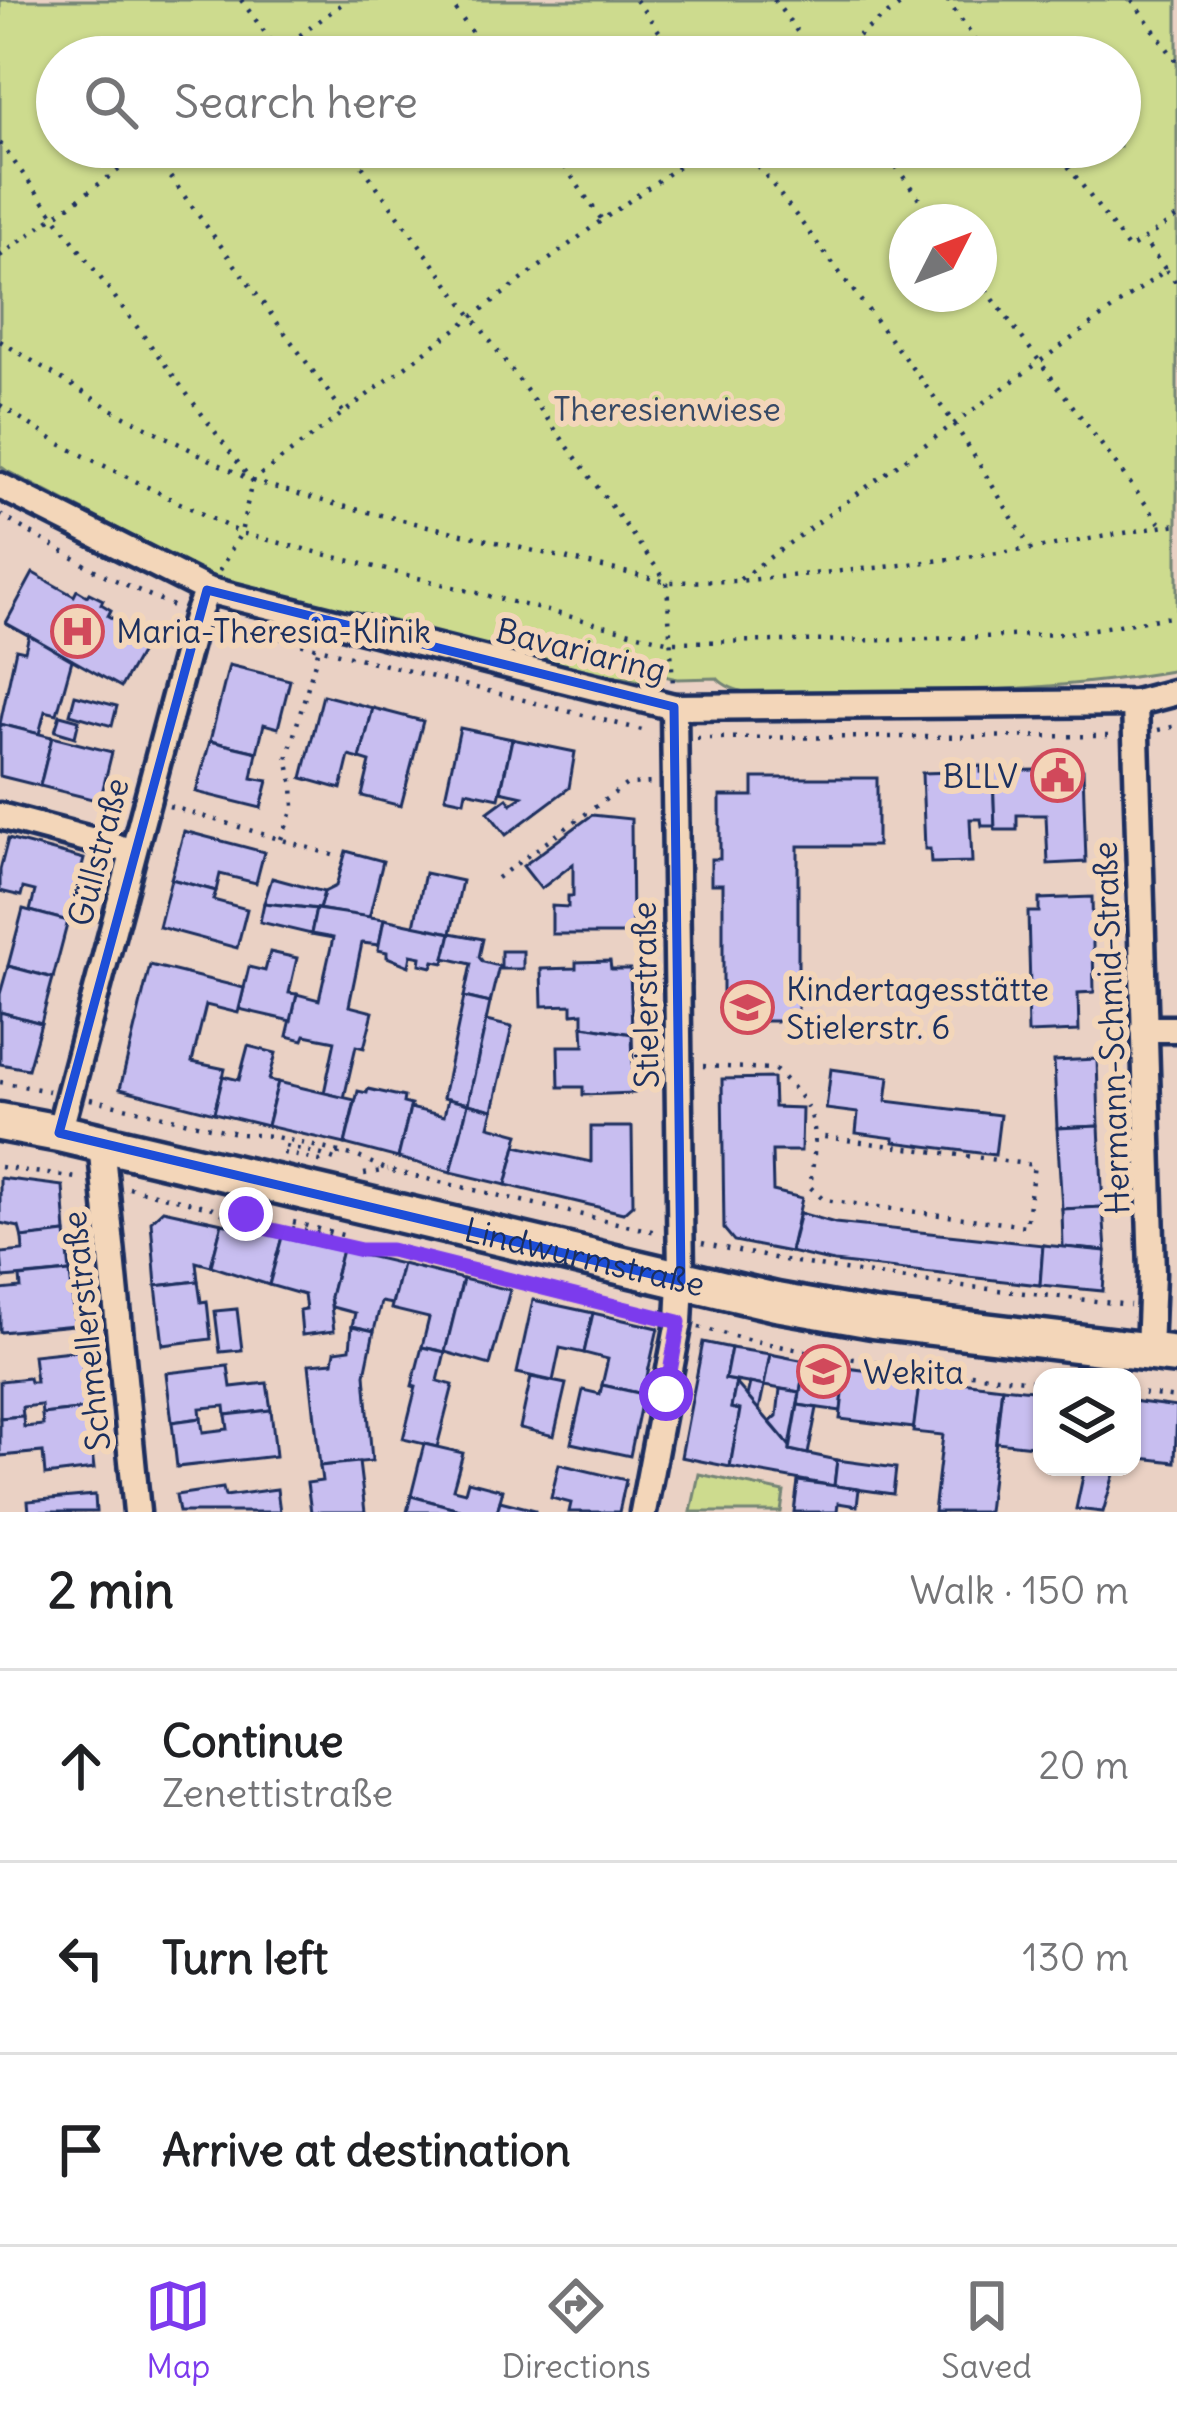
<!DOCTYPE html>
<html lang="en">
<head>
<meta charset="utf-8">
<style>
	:root { --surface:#fff; --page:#f2f2f2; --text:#202124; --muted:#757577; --line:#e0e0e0; --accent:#7c3aed }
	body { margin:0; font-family:Delius,sans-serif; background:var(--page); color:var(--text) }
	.controls { position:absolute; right:36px; bottom:36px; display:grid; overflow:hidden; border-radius:24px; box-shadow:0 3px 9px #0004 }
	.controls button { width:108px; height:108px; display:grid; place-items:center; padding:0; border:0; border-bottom:3px solid var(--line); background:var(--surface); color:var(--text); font:60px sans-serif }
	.compass { position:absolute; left:889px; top:204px; width:108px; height:108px; border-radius:50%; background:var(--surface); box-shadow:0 3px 9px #0004; rotate:48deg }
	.stop { position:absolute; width:36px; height:36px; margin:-27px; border:9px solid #7c3aed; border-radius:50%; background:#fff }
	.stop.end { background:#7c3aed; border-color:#fff; box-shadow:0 3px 12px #0008 }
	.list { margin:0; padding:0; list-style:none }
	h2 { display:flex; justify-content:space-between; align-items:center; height:156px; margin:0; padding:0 48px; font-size:51px }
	h2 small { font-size:39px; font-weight:400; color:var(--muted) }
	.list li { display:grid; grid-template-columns:78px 1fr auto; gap:36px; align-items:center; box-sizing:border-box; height:192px; padding:0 48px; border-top:3px solid var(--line) }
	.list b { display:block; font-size:45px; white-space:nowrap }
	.list p { margin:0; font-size:39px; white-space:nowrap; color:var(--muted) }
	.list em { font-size:39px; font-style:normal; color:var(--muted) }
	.icon { flex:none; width:66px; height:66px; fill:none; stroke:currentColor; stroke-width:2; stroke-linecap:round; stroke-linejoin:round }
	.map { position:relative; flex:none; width:1177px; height:1512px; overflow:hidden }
	.search { position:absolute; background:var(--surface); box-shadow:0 3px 9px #0004; left:36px; right:36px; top:36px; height:132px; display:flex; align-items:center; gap:30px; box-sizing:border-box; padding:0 42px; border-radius:66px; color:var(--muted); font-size:45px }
	.sheet { height:732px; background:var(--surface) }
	nav { display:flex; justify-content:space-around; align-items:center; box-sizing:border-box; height:168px; border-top:3px solid var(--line); background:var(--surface); font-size:33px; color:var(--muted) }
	nav a { display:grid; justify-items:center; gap:6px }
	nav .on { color:var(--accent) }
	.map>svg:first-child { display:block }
</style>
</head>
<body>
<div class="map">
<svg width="1177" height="1512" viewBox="0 0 1177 1512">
	<rect width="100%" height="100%" fill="#ead1c4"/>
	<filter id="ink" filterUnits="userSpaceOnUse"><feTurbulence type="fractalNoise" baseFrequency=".00833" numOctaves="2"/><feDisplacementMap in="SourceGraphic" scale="24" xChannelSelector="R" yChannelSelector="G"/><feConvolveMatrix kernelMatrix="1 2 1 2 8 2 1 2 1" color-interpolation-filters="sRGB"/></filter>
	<g filter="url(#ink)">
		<g fill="#cddb8e" stroke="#748576" stroke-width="3" fill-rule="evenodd">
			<path d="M0,0h1177v670c-95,17 -192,21 -287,24 -43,2 -98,6 -140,-1 -12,-2 -25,-6 -33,-15l-40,1 -30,-7 -3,10 -286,-62 -109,-29 -43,-17 -199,-103 -7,-5zM57,57h1063v90h-1063zM907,222h72v72h-72z"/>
			<path d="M699,1474l85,18 -3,20h-90z"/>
		</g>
		<g fill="#c8bef0" stroke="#1b2f5e" stroke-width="3">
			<path d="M33,573l41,23 3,-6 10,6 2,-3 14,7 -2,4 10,6 -3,6 40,23 -27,48 -115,-64z"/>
			<path d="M29,635l43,25 -15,54 -12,-3 -6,23 -39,-10 16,-75 9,2z"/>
			<path d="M229,665l61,15 -12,48 -14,-4 -7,28 -47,-11z"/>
			<path d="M75,695l42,11 -5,20 -42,-12z"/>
			<path d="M323,695l50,13 -13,51 -11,-3 -8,33 -39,-11z"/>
			<path d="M373,708l50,13 -22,85 -39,-10 8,-34 -10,-3z"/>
			<path d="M60,715l19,5 -4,17 -20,-6z"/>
			<path d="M0,724l52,13 -12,49 -40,-10z"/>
			<path d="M460,728l52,11 -13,59 -33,-7 -2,10 -19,-4z"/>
			<path d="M52,737l60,15 -12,49 -60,-15z"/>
			<path d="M512,739l63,13 -6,36 -63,47 -18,-23 19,-14 4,6 12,-8 -22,-5z"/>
			<path d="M210,741l47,11 -5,26 16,3 -7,27 -65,-16z"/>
			<path d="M981,766v6l12,-1 2,55h-13l-1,-7h-11l2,43 -41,1 -1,-14h-5l-3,-76 31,-1v-5z"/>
			<path d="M1083,769l3,93 -38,2 -2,-49h-29v15h-22l-2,-59z"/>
			<path d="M753,778h124v68h-79v175h-75v-137h-12v-25h9v-63h33z"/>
			<path d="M592,815l39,4 1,115h-80v-28l16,1v-11h5v-32l-32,25 -18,-23z"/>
			<path d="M184,831l80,21 -8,31 -36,-9 -4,17 -45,-12z"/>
			<path d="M8,839l76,20 -16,62 -38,-10 5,-20 -12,-3 -2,8 -21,-5v-21z"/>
			<path d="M346,851l37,10 -14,57 -50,-9 5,-17 12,-6z"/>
			<path d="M425,873l37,8 -11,52 -37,-7z"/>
			<path d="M272,878l52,14 -5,17 -55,-6z"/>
			<path d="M171,879l45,12 -3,9 34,9 -10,39 -78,-21z"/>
			<path d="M1092,897l2,95 -16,1 1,38 -51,2 -1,-45h3l-2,-76h11v-13z"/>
			<path d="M264,903l52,6 -5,25 -51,-12z"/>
			<path d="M23,909l45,12 -15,57 -45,-12z"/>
			<path d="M316,909l68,10 -5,26 -17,-2 -13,63 24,6 -9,36 -8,-2 -12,52 -20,-5 11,-52 -30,-6 -2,5 -16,-4 10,-42 22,6 14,-62 -22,-4z"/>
			<path d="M384,919l67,14 -7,30 -10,-2 -2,6 -12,-3 1,-7 -10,-2 -2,11 -22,-9v-5l-9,-2z"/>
			<path d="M451,933l32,6 -4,18 4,5 16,4 -9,37 -26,-6 7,-33 -26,-6z"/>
			<rect x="501" y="951" width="22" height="18"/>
			<path d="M270,952l27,6 -8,35 8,1 -6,27 -52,-12 10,-42 16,4z"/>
			<path d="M610,961l1,8h19l2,65 -49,-8v-13l-11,1v-9l-30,1 -1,-37 35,-1v-6z"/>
			<path d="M150,965l94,23 -6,25 -32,-8 -14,57 33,7 -11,44 -94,-24z"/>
			<path d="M8,966l45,12 -12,45 -41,-11v-18z"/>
			<path d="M464,997l26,6 -22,101 -25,-6z"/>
			<path d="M0,1012l41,11 -13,46 -28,-5z"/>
			<path d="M486,1021l26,6 -19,83 -25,-6z"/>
			<path d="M583,1026l49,8 2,59 -51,2v-8h-24l-1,-41h26z"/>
			<path d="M248,1046l28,7 -7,27 9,2 -11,44 -53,-13 9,-37 16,4z"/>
			<path d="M1097,1059l2,67 -42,2 -3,-67z"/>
			<path d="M831,1069l58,8 -3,24 114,14 -5,40 -101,-13v-4l-38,-5 2,-20 -32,-4z"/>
			<path d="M773,1078l1,29 28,1 -1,43h-29l1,40 29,7 -12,54 -56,-11 -10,-12 -2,-150z"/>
			<path d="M278,1082l77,18 -10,44 -78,-18z"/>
			<path d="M368,1089l36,8 -1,6 8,2 -13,53 -53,-14 13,-53 9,2z"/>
			<path d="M448,1099l20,5 -17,68 -53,-14 12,-50 34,8z"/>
			<path d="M468,1104l25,6 -4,16 30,8 -13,51 -55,-13z"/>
			<path d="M1099,1126l4,81 -41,2 -5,-81z"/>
			<path d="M591,1127h41l1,77 -10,9 -117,-28 10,-39 75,16z"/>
			<path d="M0,1178l63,8 3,47 -44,5 -3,-11 -19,-4z"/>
			<path d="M1103,1207l3,44 -43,-4 -1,-38z"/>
			<path d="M163,1210l59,13 -11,43 -15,-4 2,19 -42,5 -5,-65z"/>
			<path d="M800,1213l35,10 208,22 -3,40 -206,-23 -44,-10z"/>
			<path d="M222,1223l60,14 -13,48 -58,-19z"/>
			<path d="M66,1233l4,39 -67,6 -2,-25 22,-2 -1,-13z"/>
			<path d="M282,1237l60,13 -12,47 4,34 -32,4 -2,-25 6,-1 -2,-14 -35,-10z"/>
			<path d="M1043,1245l63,6 -3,40 -63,-6z"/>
			<path d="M342,1250l60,14 -10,40 -11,-2 -7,29 -22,-5 3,-13 -23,-6 -2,-10z"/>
			<path d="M402,1264l61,15 -18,73 -23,-5 7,-29 -38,-9z"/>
			<path d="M70,1272l5,53 -75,7v-42l21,-2 -1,-11z"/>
			<path d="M463,1279l47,11 -20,75 -45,-13z"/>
			<path d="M198,1281l3,21 6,-1 4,38 -48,6 -7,-59z"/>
			<path d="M533,1300l60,13 -9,40 -24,-5 -7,33 -36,-8z"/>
			<path d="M237,1309l5,41 -22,2 -5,-41z"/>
			<path d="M593,1313l65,15 -15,66 -41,-9 6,-26 -24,-6z"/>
			<path d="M352,1326l22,5 -9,43 7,87 -52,5 -11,-102 24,-2 2,-11 15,-2z"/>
			<path d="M703,1342l28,6 -6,31 11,2 -5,27 9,2 -10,57 -49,-10z"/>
			<path d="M422,1347l23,5 -7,29 15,4 -16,62 -34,-8 13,-52 -4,-1z"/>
			<path d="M731,1348l39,6 -6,32 -39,-7z"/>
			<path d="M81,1350l6,59 -45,5 -1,-9 -19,2 1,9 -23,2v-37l29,-3 1,4h6l-3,-27z"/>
			<path d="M770,1354l35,7 -5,31 -36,-6z"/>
			<path d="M805,1361l41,7 -5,43 -43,-6z"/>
			<path d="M228,1366l3,21 36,-4 4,27 -45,5 -1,-9 -25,2 1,10 -29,4 -6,-49z"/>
			<path d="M846,1368l74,9 -6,51 -74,-9z"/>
			<path d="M531,1377l35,7 -12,52 -34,-8z"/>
			<path d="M920,1377l82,10 -14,125h-54l9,-77 -30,-3z"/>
			<path d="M736,1383l54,63v4l47,10 -3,26 -104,-19 10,-57 -9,-2z"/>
			<path d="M750,1383l14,3 -5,24 -12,-14z"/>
			<path d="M602,1385l41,9 -13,62 -59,-13 12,-53 17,4z"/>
			<path d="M1002,1387l40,4v56l-46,-5z"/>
			<path d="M780,1389l20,3 -10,54 -20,-24 7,-6z"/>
			<path d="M1132,1401l45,6 -2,55 -43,-5z"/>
			<path d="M798,1405l19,3 -9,46 -18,-4z"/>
			<path d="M87,1409l7,60 -49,6 -2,-23 -43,4v-38l23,-2 1,11 19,-2 -1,-11z"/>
			<path d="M271,1410l5,46 -99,11 -5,-45 29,-4 2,14 25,-3 -2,-14z"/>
			<path d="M424,1444l39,9 -10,36 12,3 3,-11 35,9 -6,22h-27l-59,-16z"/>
			<path d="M837,1460l59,8 -3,26 -59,-8z"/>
			<path d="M359,1462l6,50h-54l-4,-29 15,-2 -2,-15z"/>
			<path d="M559,1464l67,16 -7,32h-50l2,-9 -20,-5z"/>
			<path d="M1085,1467h31l-13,45 -27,-3z"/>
			<path d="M798,1481l61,8 -2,17 -19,-3 -1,9h-43z"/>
			<path d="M223,1488l2,8 52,-7 3,23h-101l-3,-17z"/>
			<path d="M95,1495l1,17h-67l-1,-11z"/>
			<path d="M411,1496l59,16h-63z"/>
			<path d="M500,1501l35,9v2h-38z"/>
		</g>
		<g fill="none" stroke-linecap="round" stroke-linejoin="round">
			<defs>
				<g id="minor">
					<path d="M0,486l207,104 467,117 461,-4 42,-11"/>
					<path d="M1135,703l17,570 -3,78"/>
					<path d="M0,816l132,35"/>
					<path d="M1144,1029h33"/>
					<path d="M59,1133l137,-516 11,-27"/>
					<path d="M101,1143l36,369"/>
					<path d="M643,1512l36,-190 2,-41 -7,-574"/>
				</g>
				<g id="secondary">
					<path id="s1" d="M0,1122l59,11 717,169 97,17 304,36"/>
				</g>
			</defs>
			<use href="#minor" stroke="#1b2f5e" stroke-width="33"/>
			<use href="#secondary" stroke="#1b2f5e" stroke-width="45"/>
			<g stroke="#1b2f5e" stroke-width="4.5" stroke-dasharray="3 9" stroke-linecap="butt">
				<path d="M241,0l42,57"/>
				<path d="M449,0l40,57"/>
				<path d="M636,0l42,57"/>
				<path d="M774,0l42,57"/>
				<path d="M947,0l41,57"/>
				<path d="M1132,0l45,62"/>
				<path d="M271,57l76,-57"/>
				<path d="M829,57l78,-57"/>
				<path d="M0,143l251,337"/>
				<path d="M348,147l319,435 6,103"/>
				<path d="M551,147l51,73"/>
				<path d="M744,147l210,276 76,124"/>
				<path d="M882,147l54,75"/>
				<path d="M1054,147l75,102 48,-32"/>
				<path d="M149,148l194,264"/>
				<path d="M0,256l150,-109"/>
				<path d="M1166,270l11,14"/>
				<path d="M979,280l183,246"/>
				<path d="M0,341l109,67 143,73 82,23 333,78 70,-1 148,-14 146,-18 146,-25"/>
				<path d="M0,405l60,39 181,89 429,109 231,-2 160,-6 116,-18"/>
				<path d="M0,515l98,57 77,35"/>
				<path d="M219,571l22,-38 11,-52 350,-261 104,-73"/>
				<path d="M740,579l426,-309 -23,-30"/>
				<path d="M220,623l430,109"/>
				<path d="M1158,730l19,-4"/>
				<path d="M697,738l415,-2"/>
				<path d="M169,806l167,50"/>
				<path d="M281,839l13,-32 -1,-22 -6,-26 32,-111"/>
				<path d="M497,878l130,-94 26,-1"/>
				<path d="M703,1066l71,3c47,43 44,57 36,118l14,13 202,26 8,-61 -217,-29"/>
				<path d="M0,1082l49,9"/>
				<path d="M90,1099l150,35 32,2 67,16 17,4 32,14 268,62"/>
				<path d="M285,1146l37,9 15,6 2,-9"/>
				<path d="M283,1153l37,8 9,-2"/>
				<path d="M0,1167l83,12"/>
				<path d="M364,1174l24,-4"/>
				<path d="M129,1188l84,20 23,13 19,5 106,24h30l268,67"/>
				<path d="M246,1215l11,2 -2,9"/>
				<path d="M293,1222l53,14 -2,11"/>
				<path d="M292,1228l37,8 5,-2"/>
				<path d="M702,1243c141,33 284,45 428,62"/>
				<path d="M699,1327c112,31 228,42 343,55"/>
				<path d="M1132,1392l45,6"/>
			</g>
			<use href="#minor" stroke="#f3d6b9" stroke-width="24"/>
			<use href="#secondary" stroke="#f3d6b9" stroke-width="36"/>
		</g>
	</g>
	<g fill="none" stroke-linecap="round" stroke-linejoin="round" filter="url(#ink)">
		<path stroke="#7c3aed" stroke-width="15" d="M246,1214l10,3 -1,9 106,24h30l288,72 -13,72"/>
	</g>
	<path fill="none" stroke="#1d4ed8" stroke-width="9" stroke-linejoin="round" d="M207,590l467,117 7,574 -622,-148z"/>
	<defs>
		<symbol id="hospital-ring" viewBox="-11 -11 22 22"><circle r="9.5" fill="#f3d6b9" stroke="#d1495b" stroke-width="1.5"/><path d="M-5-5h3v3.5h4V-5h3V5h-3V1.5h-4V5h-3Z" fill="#d1495b"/></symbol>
		<symbol id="civic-ring" viewBox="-11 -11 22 22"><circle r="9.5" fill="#f3d6b9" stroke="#d1495b" stroke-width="1.5"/><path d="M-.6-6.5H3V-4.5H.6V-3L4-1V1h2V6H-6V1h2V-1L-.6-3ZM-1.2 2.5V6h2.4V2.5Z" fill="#d1495b"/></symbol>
		<symbol id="school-ring" viewBox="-11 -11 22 22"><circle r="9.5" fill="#f3d6b9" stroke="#d1495b" stroke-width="1.5"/><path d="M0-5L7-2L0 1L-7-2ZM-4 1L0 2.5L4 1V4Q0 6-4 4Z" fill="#d1495b"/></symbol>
	</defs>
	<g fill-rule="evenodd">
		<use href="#hospital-ring" x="48" y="602" width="59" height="59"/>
		<use href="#civic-ring" x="1028" y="746" width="59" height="59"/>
		<use href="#school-ring" x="718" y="978" width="59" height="59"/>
		<use href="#school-ring" x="794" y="1342" width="59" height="59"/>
	</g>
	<g text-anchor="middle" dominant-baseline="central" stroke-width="12" stroke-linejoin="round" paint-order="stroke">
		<g font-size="33" fill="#364965" stroke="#f3d6b9">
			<text x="667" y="409">Theresienwiese</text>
		</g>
		<g font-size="33" fill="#1b2f5e" stroke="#f3d6b9" text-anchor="start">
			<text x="116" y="631">Maria-Theresia-Klinik</text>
			<text x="1018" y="776" text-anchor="end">BLLV</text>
			<text x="786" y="989">Kindertagesstätte<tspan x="786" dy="38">Stielerstr. 6</tspan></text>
			<text x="863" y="1372">Wekita</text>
		</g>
		<g font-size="33" fill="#1b2f5e" stroke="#f3d6b9">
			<text transform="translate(581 650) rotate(14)">Bavariaring</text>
			<text transform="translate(98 852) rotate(-75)">Güllstraße</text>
			<text transform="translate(645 995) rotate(-91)">Stielerstraße</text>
			<text transform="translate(1111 1028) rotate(-92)">Hermann-Schmid-Straße</text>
			<text stroke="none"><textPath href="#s1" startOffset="600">Lindwurmstraße</textPath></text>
			<text transform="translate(86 1331) rotate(-96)">Schmellerstraße</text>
		</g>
	</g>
</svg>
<div class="controls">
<button><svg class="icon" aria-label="layers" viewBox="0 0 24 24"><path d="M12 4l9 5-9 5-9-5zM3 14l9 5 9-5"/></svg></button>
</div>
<svg class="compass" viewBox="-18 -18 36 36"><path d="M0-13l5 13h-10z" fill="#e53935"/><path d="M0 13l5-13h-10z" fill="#757577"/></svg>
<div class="stop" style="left:666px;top:1394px"></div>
<div class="stop end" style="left:246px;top:1214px"></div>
<div class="search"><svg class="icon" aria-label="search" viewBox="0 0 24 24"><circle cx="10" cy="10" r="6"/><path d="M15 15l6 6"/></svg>Search here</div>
</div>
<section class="sheet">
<h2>2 min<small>Walk · 150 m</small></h2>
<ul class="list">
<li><svg class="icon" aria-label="ahead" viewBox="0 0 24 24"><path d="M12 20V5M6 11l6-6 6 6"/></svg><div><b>Continue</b><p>Zenettistraße</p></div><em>20 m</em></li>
<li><svg class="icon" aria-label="left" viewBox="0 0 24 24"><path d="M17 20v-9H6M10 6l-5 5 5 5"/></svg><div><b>Turn left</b></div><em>130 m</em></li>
<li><svg class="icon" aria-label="arrive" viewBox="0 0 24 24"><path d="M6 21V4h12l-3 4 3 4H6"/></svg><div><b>Arrive at destination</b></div></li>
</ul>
</section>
<nav>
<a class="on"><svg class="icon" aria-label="map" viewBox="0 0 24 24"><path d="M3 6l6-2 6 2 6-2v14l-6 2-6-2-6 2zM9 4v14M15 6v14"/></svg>Map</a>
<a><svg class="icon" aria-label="directions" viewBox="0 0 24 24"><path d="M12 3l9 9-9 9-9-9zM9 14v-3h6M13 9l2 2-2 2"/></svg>Directions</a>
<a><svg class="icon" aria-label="saved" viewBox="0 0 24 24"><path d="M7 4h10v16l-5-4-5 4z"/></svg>Saved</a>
</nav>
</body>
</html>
